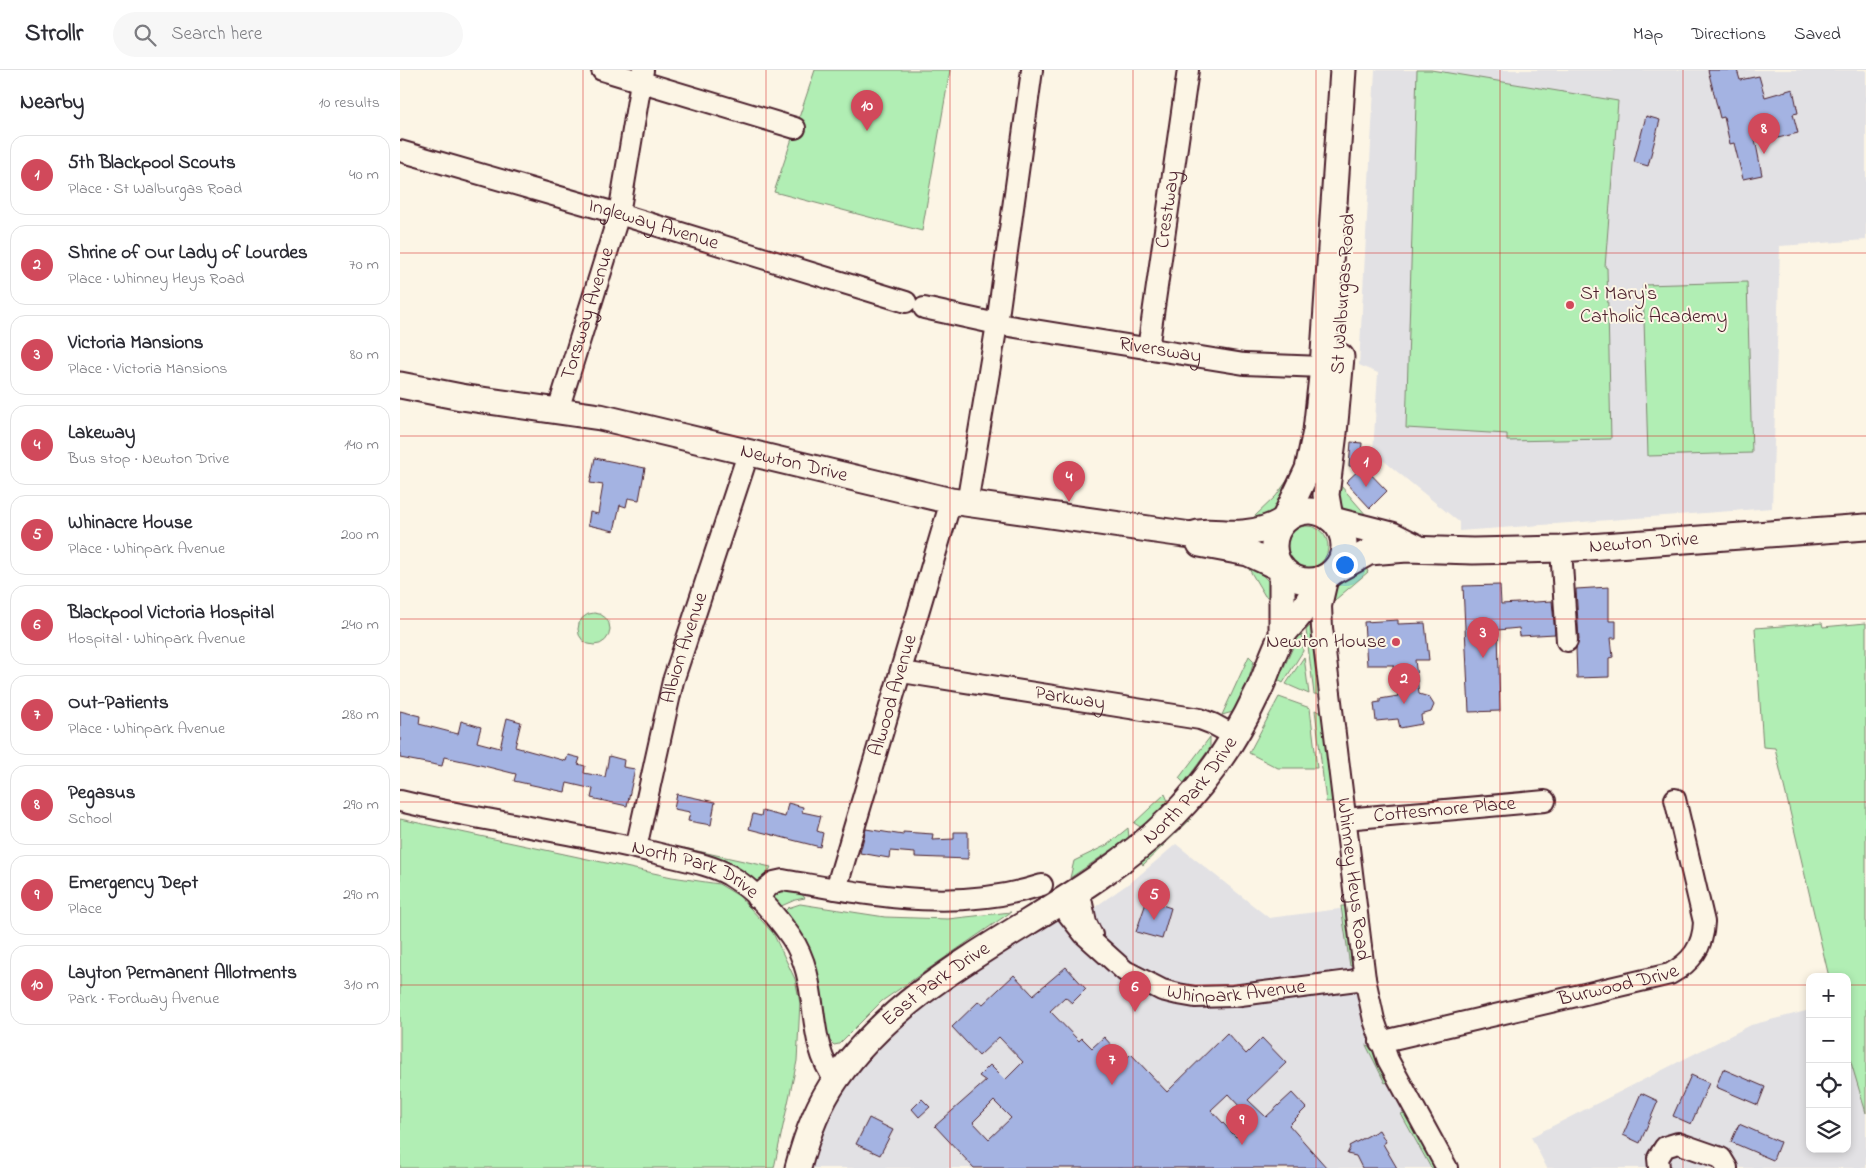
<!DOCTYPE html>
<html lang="en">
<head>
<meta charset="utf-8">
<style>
	:root { --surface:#fff; --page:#f7f7f7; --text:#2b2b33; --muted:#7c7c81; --line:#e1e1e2; --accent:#d1495b }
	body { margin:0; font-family:"Indie Flower",sans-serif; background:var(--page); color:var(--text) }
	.controls { position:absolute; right:15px; bottom:15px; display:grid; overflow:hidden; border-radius:10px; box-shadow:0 2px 8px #0003 }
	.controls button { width:45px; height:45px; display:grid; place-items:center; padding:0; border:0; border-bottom:1px solid var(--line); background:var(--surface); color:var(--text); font:25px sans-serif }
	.you { position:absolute; left:944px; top:494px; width:18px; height:18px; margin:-12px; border:4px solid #fff; border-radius:50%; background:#1a73e8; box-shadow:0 0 0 8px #1a73e833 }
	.badge { display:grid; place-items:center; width:32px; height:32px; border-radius:50%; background:var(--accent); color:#fff; font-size:16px; font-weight:700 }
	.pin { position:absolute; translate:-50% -41px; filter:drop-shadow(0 1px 2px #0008) }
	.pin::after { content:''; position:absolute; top:26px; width:18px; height:15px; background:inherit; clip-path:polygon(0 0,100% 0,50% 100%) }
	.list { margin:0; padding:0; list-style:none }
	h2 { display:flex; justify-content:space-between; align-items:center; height:65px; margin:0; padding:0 20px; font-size:21px }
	h2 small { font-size:16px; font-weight:400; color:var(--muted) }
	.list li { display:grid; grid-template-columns:32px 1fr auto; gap:15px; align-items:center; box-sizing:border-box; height:80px; margin:0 10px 10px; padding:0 10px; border:1px solid var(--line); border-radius:15px }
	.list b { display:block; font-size:19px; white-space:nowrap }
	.list p { margin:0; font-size:16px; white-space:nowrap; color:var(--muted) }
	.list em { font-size:16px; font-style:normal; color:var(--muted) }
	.icon { flex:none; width:28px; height:28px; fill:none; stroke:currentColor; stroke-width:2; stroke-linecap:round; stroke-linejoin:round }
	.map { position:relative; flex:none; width:1466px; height:1098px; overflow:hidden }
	header { display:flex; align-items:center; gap:30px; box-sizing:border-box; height:70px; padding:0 25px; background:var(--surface); border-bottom:1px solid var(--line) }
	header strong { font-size:24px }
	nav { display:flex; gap:28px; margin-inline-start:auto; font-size:18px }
	.search { width:350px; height:45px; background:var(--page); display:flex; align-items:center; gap:12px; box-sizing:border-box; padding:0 18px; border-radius:28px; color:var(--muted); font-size:19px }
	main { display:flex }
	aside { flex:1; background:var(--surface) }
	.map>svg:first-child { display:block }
</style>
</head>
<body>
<header>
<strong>Strollr</strong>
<div class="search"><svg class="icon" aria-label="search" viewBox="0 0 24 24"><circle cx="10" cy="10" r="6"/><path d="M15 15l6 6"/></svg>Search here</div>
<nav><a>Map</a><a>Directions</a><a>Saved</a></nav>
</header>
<main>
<aside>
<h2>Nearby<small>10 results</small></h2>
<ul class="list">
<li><span class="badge">1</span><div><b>5th Blackpool Scouts</b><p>Place · St Walburgas Road</p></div><em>40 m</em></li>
<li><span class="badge">2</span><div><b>Shrine of Our Lady of Lourdes</b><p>Place · Whinney Heys Road</p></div><em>70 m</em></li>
<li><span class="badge">3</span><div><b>Victoria Mansions</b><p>Place · Victoria Mansions</p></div><em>80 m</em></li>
<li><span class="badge">4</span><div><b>Lakeway</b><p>Bus stop · Newton Drive</p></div><em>140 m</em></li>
<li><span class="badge">5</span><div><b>Whinacre House</b><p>Place · Whinpark Avenue</p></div><em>200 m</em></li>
<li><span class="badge">6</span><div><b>Blackpool Victoria Hospital</b><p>Hospital · Whinpark Avenue</p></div><em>240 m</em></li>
<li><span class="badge">7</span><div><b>Out-Patients</b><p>Place · Whinpark Avenue</p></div><em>280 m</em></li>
<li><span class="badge">8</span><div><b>Pegasus</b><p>School</p></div><em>290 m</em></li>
<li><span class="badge">9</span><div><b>Emergency Dept</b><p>Place</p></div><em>290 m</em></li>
<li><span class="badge">10</span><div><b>Layton Permanent Allotments</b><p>Park · Fordway Avenue</p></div><em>310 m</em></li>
</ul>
</aside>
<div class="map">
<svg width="1466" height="1098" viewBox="0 0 1466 1098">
	<rect width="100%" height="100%" fill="#fcf5e5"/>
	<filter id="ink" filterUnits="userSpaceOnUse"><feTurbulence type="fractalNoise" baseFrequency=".02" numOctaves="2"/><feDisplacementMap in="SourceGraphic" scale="10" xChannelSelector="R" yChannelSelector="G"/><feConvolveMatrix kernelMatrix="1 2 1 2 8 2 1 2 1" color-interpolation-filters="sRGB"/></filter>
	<g filter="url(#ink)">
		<g fill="#e2e1e4">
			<path d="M975,0h491v170l-86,6 -8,262 -313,23v-9l-86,-70 5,-79 -19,-8z"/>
			<path d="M776,774l93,74 86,-11 14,91 78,170h-649l60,-118 176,-133 58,-3 3,-7 40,-28z"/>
			<path d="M1410,940v139h37v-100l19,64v55h-319l-16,-31 220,-112z"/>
		</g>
		<g fill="#b1eeb4" stroke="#7e8670">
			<path d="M415,0h135l-28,161 -148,-39z"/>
			<path d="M1017,0h14l187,31 -13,166 2,1 4,171 -104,2v-7l-101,-6z"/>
			<path d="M1347,212l5,171 -104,3 -5,-171z"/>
			<path d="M894,401l3,1 -25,41 -15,9 -3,-5 22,-21z"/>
			<path d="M938,416h3l26,30c-23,-2 -28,-6 -29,-30z"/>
			<circle cx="907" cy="477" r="21"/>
			<path d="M852,494l18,19 4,17 -9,-4 -16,-27z"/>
			<path d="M965,495l3,7 -40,34c7,-24 16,-29 37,-41z"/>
			<circle cx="194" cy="559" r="16"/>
			<path d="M913,553l9,72 -8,-1 -8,-64z"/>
			<path d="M1422,553l1,4 43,-4v490l-19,-64v-72h-18l-54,-229 -12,-1 -8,-119z"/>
			<path d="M899,564l3,1 1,16 -20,32 -5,-3z"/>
			<path d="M849,586l5,5 -8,28 -13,23 -11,3z"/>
			<path d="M904,587l5,37 -23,-10z"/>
			<path d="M879,627l31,11 7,60h-39l-29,-15z"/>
			<path d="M915,640l10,4 10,87 -9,1z"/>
			<path d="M810,667v11l-26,35 -5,-5z"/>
			<path d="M765,724l3,7 -26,27 -8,-5z"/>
			<path d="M789,747l2,2 -48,46 -2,-3z"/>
			<path d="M0,749l272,58 47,7 20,12 34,37 22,46 5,24 -3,58 -23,107h-374z"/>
			<path d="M728,758l1,10 -59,40 4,-17 33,-16z"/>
			<path d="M284,778l87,19 -7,13 -8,2 -73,-30z"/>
			<path d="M396,817l9,11 -10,2 -16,7 -5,-8v-7z"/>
			<path d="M400,834l85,13 63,2 63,-7 -129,89 -43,43 -5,1 -6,-6 -45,-126 5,-5z"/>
			<path d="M941,836h7l7,59 -5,1z"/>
			<path d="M966,975l8,3 17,32 -6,3z"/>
			<path d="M1008,1041l31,57h-8l-30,-54z"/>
		</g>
		<g fill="#a4b3e2" stroke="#4a1f2b" fill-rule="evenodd">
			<path d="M1308,0h29l3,10 19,-4 6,21 28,-8 5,24 -5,1 5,19 -20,5 -1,-4 -22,5 7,36 -19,4 -9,-36 -4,1 -6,-27 -4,1z"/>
			<path d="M1246,46l14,4 -12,46 -14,-4z"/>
			<path d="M951,372l11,1 -2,24 -11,-1z"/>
			<path d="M195,388l50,10 -6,32 -11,-2 -2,9 -6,-2 -6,26 -26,-6 2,-13 8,2 5,-29 -13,-2z"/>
			<path d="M963,396l24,25 -17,17 -24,-26z"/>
			<path d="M1100,515l1,19 51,-3 3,33 -35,2 -1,-8 -21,2 2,81 -31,1 -6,-126z"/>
			<path d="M1209,517v34h7v17h-5l2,19 -4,1v19l-32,1 -1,-30 3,-8 -3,-51z"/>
			<path d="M998,550v4l27,-1 4,37h-14l4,34 10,3 5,8 -3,7 -10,3 1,9 -22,4 -2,-9 -22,2 -2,-18 6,-1v-3l18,-3 -5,-31h-26l-3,-43z"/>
			<path d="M0,641l20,5 -1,8 39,10 3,-13 20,6 -4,15 23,6 7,-30 14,4 -6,25 51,14 2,-6 12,3 -2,6 7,2 -1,7 21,4 4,-21 15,4 -1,7 12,2 -8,37 -36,-8 2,-9 -26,-6 -2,9 -51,-11 2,-7 -44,-11 -28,-6 -2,9 -42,-8z"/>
			<path d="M277,724l38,8 -4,23 -23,-4 2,-9 -16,-3z"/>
			<path d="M388,733l15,4 -1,5 19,4 -4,15 6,2 -3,14 -71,-18 4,-15 8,2 1,-5 23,6z"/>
			<path d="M466,759l37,6v-3l30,2 -1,6 22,-1v-7h14v27l-53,-2v-4l-25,-2 -1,7 -29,-5z"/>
			<path d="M747,830l24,8 -9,31 -26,-7z"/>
			<path d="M666,897l20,22 -14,14 -7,-6 -15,14 29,30 3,-3 10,10 12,-11 21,23 6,-6 36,38 60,-59 19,21 16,-16 24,25 -38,37 18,17 26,-24 14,15 -17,17 38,43h-353l-39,-42 51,-45 -7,-5 11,-11 15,15 18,-18 -24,-25 -20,19 -27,-29 27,-26 4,3 31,-29 19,20zM828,1024l25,27 -17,16 -25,-27zM594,1031l17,17 -22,21 -16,-17z"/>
			<path d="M1323,999l42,18 -7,18 -42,-18z"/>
			<path d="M1291,1005l18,8 -18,41 -18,-8z"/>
			<path d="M1241,1023l17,8 -18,42 -17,-8z"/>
			<path d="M522,1029l8,8 -11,10 -7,-8z"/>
			<path d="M469,1048l24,12 -13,25 -24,-11z"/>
			<path d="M1339,1054l41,18 -7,18 -42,-18z"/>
			<path d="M979,1060l7,12 -3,2 14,24h-35l-6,-12 -9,-2 3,-6 -1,-2z"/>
		</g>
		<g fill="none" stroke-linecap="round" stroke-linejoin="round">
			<defs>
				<g id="minor">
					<path d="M202,0l193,58"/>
					<path id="s1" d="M0,81l219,63 287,88"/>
					<path id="s2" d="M524,238l73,16 247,40 79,3"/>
					<path id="s3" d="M748,279l40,-279"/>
					<path id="s4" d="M158,340l61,-196 24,-144"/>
					<path d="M567,434l30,-180 35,-254"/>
					<path d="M1161,479l6,92"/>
					<path id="s5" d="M928,506l-7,30 1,22 43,351 9,41 14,40 59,108"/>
					<path id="s6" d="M502,602l298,47 13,5 22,12"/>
					<path id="s7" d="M0,731c86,21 175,31 260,53 23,6 49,10 69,21 24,14 46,39 62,62 31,45 13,102 44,143"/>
					<path id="s8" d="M945,749l200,-18"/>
					<path id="s9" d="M236,778l37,-167 76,-230"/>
					<path id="s10" d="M436,819l115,-388"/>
					<path d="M679,819l7,34 6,12"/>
					<path d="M356,827l18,-15 9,-2c88,15 171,33 259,5"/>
					<path id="s11" d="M653,836l12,4 19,24 41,37 37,19 16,4 17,3 38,-1 132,-17"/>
					<path id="s12" d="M980,972l290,-68c22,-12 33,-27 34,-52l-29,-123"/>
					<path d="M1259,1098l-1,-10 7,-11 13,-4 43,15 6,10"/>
				</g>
				<g id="major">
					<path id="s13" d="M0,315l61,12 139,20 351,84 240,34c17,-6 34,0 52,-2 15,-1 28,-5 41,-13"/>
					<circle cx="909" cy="476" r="35"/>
					<path d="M930,448l-4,-23 8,-62 7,-76"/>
					<path d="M884,450l24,-51 8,-38 7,-64 20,-297"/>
					<path d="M933,450l59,15 24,12"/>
					<path d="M800,474l48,9 34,16"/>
					<path id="s14" d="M934,501l35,-19 38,-3 66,2 88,-2 305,-22"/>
					<path d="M882,567v-68"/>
					<path id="s15" d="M398,1098c8,-31 19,-62 38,-89 83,-119 234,-161 335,-261 36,-36 65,-79 87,-126 9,-17 14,-39 24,-56 5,-8 12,-14 18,-22 7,-11 14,-23 21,-35"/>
				</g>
			</defs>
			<use href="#minor" stroke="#4a1f2b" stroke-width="24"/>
			<use href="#major" stroke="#4a1f2b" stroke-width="29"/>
			<use href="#minor" stroke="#fcf5e5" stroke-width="20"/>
			<use href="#major" stroke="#fcf5e5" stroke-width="25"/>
		</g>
	</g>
	<path fill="none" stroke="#d62828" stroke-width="1" stroke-opacity="0.55" d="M183,0v1098M366,0v1098M550,0v1098M733,0v1098M916,0v1098M1100,0v1098M1283,0v1098M0,183h1466M0,366h1466M0,549h1466M0,732h1466M0,915h1410M1447,915h19"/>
	<g fill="#d1495b" stroke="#fcf5e5" stroke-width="2">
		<circle cx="1170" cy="235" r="5"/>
		<circle cx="996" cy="572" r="5"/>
	</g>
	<g text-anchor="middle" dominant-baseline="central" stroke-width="4" stroke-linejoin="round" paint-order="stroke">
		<g font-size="20" fill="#4a1f2b" stroke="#fcf5e5">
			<text stroke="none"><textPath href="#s3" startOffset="141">Crestway</textPath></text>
			<text stroke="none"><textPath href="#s1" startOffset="264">Ingleway Avenue</textPath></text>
			<text transform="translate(944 224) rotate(-86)">St Walburgas Road</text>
			<text stroke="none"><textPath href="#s4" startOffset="101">Torsway Avenue</textPath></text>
			<text stroke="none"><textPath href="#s2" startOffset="240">Riversway</textPath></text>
			<text stroke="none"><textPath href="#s13" startOffset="402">Newton Drive</textPath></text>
			<text stroke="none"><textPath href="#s14" startOffset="315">Newton Drive</textPath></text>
			<text stroke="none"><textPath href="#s9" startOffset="206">Albion Avenue</textPath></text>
			<text stroke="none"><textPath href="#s10" startOffset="202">Alwood Avenue</textPath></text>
			<text stroke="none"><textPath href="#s6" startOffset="170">Parkway</textPath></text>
			<text stroke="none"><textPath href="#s15" startOffset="558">North Park Drive</textPath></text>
			<text stroke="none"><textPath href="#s8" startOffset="100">Cottesmore Place</textPath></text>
			<text stroke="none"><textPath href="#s7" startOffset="304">North Park Drive</textPath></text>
			<text stroke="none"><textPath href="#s5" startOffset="306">Whinney Heys Road</textPath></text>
			<text stroke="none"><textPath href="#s12" startOffset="245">Burwood Drive</textPath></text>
			<text stroke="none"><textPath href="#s15" startOffset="236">East Park Drive</textPath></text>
			<text stroke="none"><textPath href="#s11" startOffset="215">Whinpark Avenue</textPath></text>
		</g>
		<g font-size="20" fill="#4a1f2b" stroke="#fcf5e5" text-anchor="start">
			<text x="1180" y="224">St Mary's<tspan x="1180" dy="23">Catholic Academy</tspan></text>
			<text x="986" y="572" text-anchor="end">Newton House</text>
		</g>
	</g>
</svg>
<div class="controls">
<button>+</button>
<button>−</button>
<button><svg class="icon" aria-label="locate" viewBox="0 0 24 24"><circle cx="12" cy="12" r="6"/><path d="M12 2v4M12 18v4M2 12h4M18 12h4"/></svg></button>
<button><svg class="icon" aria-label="layers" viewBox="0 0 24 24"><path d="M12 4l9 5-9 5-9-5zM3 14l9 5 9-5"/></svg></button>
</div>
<div class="you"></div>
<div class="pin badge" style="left:966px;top:417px">1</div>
<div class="pin badge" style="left:1004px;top:634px">2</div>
<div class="pin badge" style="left:1083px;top:588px">3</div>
<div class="pin badge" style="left:669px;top:432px">4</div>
<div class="pin badge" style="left:754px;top:850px">5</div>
<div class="pin badge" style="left:735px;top:942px">6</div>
<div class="pin badge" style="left:712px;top:1015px">7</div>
<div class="pin badge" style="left:1364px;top:84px">8</div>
<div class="pin badge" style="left:842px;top:1075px">9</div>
<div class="pin badge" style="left:467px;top:61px">10</div>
</div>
</main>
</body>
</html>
